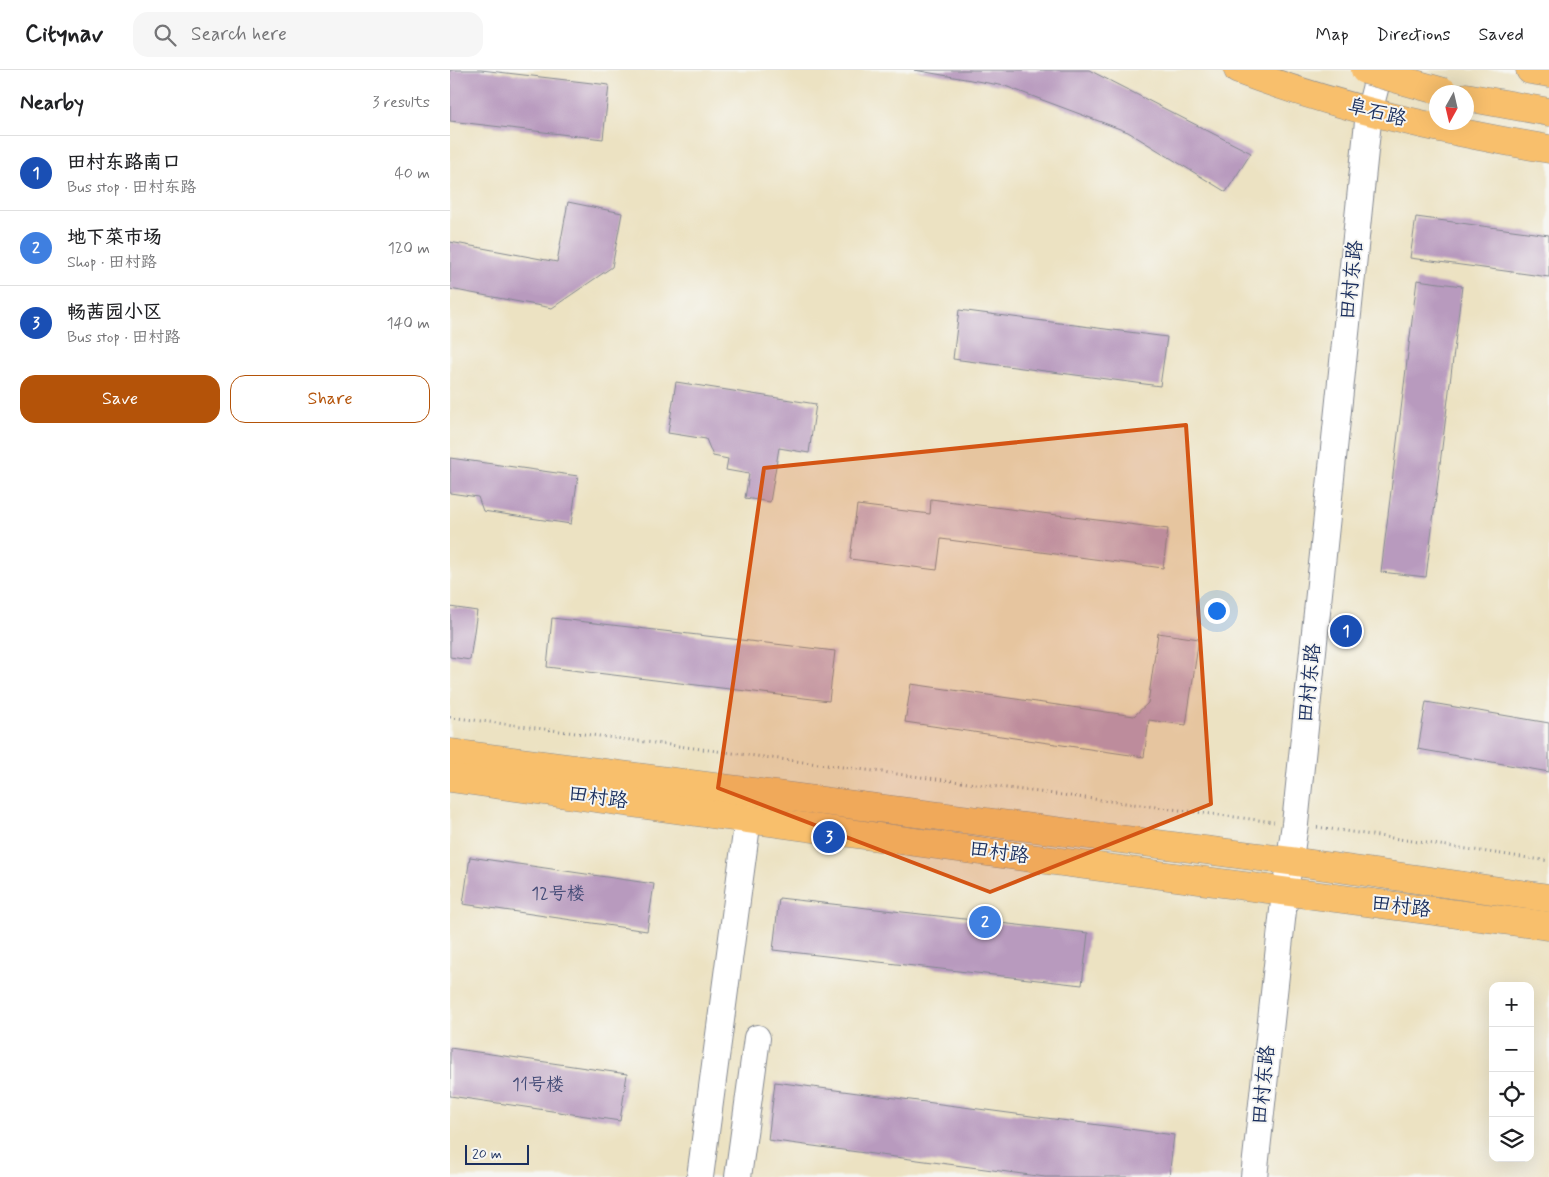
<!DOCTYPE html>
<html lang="en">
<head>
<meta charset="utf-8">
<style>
	:root { --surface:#fff; --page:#f6f6f6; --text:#202124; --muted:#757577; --line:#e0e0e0; --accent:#b45309 }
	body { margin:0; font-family:Mynerve,"LXGW WenKai TC",sans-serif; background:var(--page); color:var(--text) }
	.controls { position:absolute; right:15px; bottom:15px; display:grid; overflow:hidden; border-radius:10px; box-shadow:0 5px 20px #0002 }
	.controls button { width:45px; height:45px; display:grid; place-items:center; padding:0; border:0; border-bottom:1px solid var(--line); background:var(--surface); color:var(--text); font:25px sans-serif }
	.compass { position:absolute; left:979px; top:15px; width:45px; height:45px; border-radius:50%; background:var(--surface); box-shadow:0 5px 20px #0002; rotate:188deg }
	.scale { position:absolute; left:15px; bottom:12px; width:64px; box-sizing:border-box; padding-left:5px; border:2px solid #1b2f5e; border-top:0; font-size:14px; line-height:18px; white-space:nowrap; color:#1b2f5e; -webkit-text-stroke:4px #f6f6f2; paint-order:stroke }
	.you { position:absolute; left:766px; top:540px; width:18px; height:18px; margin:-12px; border:4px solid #fff; border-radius:50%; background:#1a73e8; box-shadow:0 0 0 8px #1a73e833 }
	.badge { display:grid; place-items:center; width:32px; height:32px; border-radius:50%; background:var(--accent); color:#fff; font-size:16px; font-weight:700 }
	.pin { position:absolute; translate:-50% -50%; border:2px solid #fff; box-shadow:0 1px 5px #0006 }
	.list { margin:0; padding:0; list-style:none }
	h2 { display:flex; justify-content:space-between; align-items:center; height:65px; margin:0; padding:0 20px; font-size:21px }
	h2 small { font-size:16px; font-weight:400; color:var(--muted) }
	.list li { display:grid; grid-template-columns:32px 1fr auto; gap:15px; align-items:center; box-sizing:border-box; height:75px; padding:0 20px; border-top:1px solid var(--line) }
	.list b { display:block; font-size:19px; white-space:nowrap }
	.list p { margin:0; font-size:16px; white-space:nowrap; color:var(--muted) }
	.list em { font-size:16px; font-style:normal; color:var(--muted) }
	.actions { display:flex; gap:10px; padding:15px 20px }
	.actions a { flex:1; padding:11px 0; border:1px solid var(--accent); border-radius:15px; text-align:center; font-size:18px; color:var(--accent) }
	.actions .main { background:var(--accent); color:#fff }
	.icon { flex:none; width:28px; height:28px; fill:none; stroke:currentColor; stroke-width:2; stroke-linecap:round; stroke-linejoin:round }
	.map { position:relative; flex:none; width:1099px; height:1107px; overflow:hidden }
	header { display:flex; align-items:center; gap:30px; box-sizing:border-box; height:70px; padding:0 25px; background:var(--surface); border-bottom:1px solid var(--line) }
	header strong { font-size:24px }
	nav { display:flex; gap:28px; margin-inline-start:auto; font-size:18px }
	.search { width:350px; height:45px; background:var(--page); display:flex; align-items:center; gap:12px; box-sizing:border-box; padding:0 18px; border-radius:15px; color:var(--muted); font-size:19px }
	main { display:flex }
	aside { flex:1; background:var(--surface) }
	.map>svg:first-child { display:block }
</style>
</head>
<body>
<header>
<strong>Citynav</strong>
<div class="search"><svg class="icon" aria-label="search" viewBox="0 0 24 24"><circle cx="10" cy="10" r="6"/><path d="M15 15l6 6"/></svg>Search here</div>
<nav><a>Map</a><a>Directions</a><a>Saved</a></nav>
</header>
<main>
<aside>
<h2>Nearby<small>3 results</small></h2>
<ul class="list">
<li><span class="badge" style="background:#1a4fb4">1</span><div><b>田村东路南口</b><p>Bus stop · 田村东路</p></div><em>40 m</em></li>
<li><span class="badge" style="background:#3f7fe0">2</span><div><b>地下菜市场</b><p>Shop · 田村路</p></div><em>120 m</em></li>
<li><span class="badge" style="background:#1a4fb4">3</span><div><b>畅茜园小区</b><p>Bus stop · 田村路</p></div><em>140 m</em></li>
</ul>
<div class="actions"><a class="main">Save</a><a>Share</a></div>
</aside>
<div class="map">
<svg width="1099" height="1107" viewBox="0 0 1099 1107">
	<rect width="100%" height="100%" fill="#f6f6f2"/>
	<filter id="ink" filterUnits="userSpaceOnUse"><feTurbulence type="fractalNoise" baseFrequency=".02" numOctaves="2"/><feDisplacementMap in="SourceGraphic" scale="10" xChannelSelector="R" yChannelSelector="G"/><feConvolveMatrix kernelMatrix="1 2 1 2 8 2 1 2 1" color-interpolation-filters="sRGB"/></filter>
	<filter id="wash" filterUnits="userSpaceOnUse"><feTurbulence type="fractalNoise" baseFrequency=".0096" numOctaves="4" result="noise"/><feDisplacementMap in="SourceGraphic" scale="20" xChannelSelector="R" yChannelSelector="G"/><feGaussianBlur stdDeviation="1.12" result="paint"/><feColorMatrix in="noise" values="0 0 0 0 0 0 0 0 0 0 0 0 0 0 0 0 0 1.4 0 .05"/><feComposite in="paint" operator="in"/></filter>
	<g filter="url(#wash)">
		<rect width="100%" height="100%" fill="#ece2c2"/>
		<g id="blocks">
			<g fill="#b89abe">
				<path d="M0,0h31l128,15 -6,54 -153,-18z"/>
				<path d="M464,0h175l162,83 -25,39 -98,-60 -123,-46z"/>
				<path d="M118,132l54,11 -10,54 -60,41 -102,-19v-47l107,20z"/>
				<path d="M966,147l133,18v42l-139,-19z"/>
				<path d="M967,210l45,6 -36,291 -45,-5z"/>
				<path d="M509,240l208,27 -7,49 -207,-27z"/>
				<path d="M226,312l140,22 -7,49 -30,-5 -9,54 -25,-4 4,-24 -23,-4 2,-11 -15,-3 -7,-17 -38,-6z"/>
				<path d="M0,388l128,18 -7,48 -88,-13 -5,-14 -28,-4z"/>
				<path d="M481,429l237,30 -5,39 -222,-29 -4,31 -87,-11 7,-54 73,9z"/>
				<path d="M0,537l27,4 -7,49 -20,-3z"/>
				<path d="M102,548l283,33 -6,50 -282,-34z"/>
				<path d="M708,563l41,6 -13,86 -37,-5 -5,37 -239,-35 6,-38 223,32 14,-13z"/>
				<path d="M976,632l123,21v49l-131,-23z"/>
				<path d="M20,787l184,27 -7,47 -184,-27z"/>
				<path d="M329,828l309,35 -6,52 -309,-35z"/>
				<path d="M0,978l177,26 -7,47 -170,-25z"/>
				<path d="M325,1012l399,53 -5,42h-124l-277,-37z"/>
			</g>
		</g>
	</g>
	<g filter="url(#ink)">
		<use href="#blocks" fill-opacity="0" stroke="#848890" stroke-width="1"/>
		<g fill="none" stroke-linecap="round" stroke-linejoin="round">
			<defs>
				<g id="minor">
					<path d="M250,1107l48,-359"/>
					<path d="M288,1107l19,-139"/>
					<path d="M804,1107l31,-285 10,-68 74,-712 11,-42"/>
				</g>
				<g id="major">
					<path d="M788,0c100,38 206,61 311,79"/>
					<path d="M0,683l840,108 259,37"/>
					<path d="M0,708l573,79 526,69"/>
				</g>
				<g id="highway">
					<path d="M1080,0l19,3"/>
					<path d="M1016,27l83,15"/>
				</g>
			</defs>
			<use href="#minor" stroke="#848890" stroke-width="28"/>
			<use href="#major" stroke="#848890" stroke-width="29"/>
			<use href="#highway" stroke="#848890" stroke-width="29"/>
			<g stroke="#848890" stroke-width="3" stroke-dasharray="1 4" stroke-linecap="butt">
				<path d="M0,647l824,105"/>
				<path d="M867,757l232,34"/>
			</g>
			<use href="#minor" stroke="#fff" stroke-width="26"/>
			<use href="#major" stroke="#f8bf6c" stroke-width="28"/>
			<use href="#highway" stroke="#f8bf6c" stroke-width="28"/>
			<defs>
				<path id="highway-bridge" d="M915,0l79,22"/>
			</defs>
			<use href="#highway-bridge" stroke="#848890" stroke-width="29" stroke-linecap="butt"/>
			<use href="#highway-bridge" stroke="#f8bf6c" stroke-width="28"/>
		</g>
	</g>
	<path fill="#d45514" fill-opacity="0.2" stroke="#d45514" stroke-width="4" stroke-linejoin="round" d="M736,355l25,379 -221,88 -272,-104 46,-320z"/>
	<g text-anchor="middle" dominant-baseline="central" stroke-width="4" stroke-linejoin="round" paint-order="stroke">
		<g font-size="18" fill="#424a76">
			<text x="108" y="824">12号楼</text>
			<text x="88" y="1015">11号楼</text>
		</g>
		<g font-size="20" fill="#1b2f5e" stroke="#f6f6f2">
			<text transform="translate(927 43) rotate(14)">阜石路</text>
			<text transform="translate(902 210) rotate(-84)">田村东路</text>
			<text transform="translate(860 613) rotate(-84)">田村东路</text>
			<text transform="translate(148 728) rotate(8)">田村路</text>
			<text transform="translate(549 783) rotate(8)">田村路</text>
			<text transform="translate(951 837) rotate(7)">田村路</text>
			<text transform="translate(814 1015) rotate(-84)">田村东路</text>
		</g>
	</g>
</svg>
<div class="controls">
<button>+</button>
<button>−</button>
<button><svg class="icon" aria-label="locate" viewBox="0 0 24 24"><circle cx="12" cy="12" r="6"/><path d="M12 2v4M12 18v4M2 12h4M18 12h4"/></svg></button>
<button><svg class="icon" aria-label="layers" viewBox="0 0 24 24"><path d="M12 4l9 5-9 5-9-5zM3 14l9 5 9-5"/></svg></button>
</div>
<svg class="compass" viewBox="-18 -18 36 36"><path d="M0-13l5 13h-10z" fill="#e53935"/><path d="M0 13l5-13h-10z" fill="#757577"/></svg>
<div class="scale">20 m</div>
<div class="you"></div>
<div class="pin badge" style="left:896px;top:561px;background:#1a4fb4">1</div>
<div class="pin badge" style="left:535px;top:852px;background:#3f7fe0">2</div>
<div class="pin badge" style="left:379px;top:767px;background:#1a4fb4">3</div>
</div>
</main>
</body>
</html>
